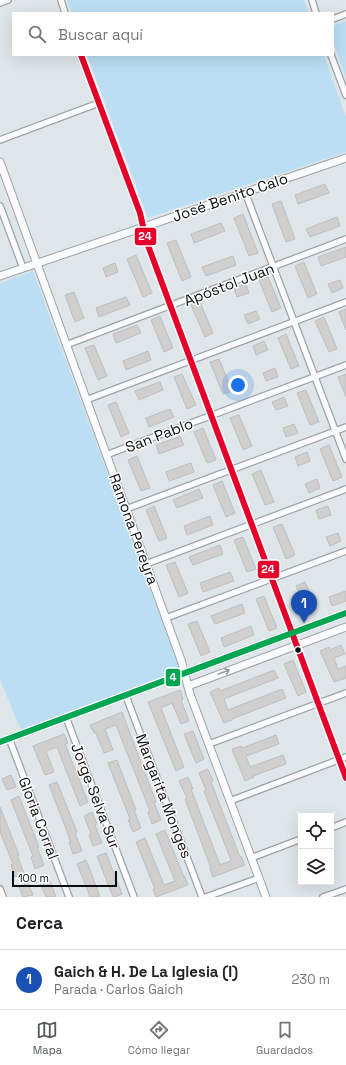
<!DOCTYPE html>
<html lang="es">
<head>
<meta charset="utf-8">
<style>
	:root { --surface:#fff; --page:#f6f6f6; --text:#202124; --muted:#757577; --line:#e0e0e0; --accent:#54595c }
	body { margin:0; font-family:"Space Grotesk",sans-serif; background:var(--page); color:var(--text) }
	.controls { position:absolute; right:12px; bottom:12px; display:grid; overflow:hidden; border-radius:0px; box-shadow:0 4px 16px #0002 }
	.controls button { width:36px; height:36px; display:grid; place-items:center; padding:0; border:0; border-bottom:1px solid var(--line); background:var(--surface); color:var(--text); font:20px sans-serif }
	.scale { position:absolute; left:12px; bottom:10px; width:105px; box-sizing:border-box; padding-left:4px; border:2px solid #090d0f; border-top:0; font-size:11px; line-height:14px; white-space:nowrap; color:#090d0f; -webkit-text-stroke:3px #fff; paint-order:stroke }
	.you { position:absolute; left:238px; top:385px; width:14px; height:14px; margin:-10px; border:3px solid #fff; border-radius:50%; background:#1a73e8; box-shadow:0 0 0 6px #1a73e833 }
	.badge { display:grid; place-items:center; width:26px; height:26px; border-radius:50%; background:var(--accent); color:#fff; font-size:13px; font-weight:700 }
	.pin { position:absolute; translate:-50% -33px; filter:drop-shadow(0 1px 2px #0008) }
	.pin::after { content:''; position:absolute; top:21px; width:14px; height:12px; background:inherit; clip-path:polygon(0 0,100% 0,50% 100%) }
	.list { margin:0; padding:0; list-style:none }
	h2 { display:flex; justify-content:space-between; align-items:center; height:52px; margin:0; padding:0 16px; font-size:17px }
	h2 small { font-size:13px; font-weight:400; color:var(--muted) }
	.list li { display:grid; grid-template-columns:26px 1fr auto; gap:12px; align-items:center; box-sizing:border-box; height:60px; padding:0 16px; border-top:1px solid var(--line) }
	.list b { display:block; font-size:15px; white-space:nowrap }
	.list p { margin:0; font-size:13px; white-space:nowrap; color:var(--muted) }
	.list em { font-size:13px; font-style:normal; color:var(--muted) }
	.icon { flex:none; width:22px; height:22px; fill:none; stroke:currentColor; stroke-width:2; stroke-linecap:round; stroke-linejoin:round }
	.map { position:relative; flex:none; width:346px; height:897px; overflow:hidden }
	.search { position:absolute; background:var(--surface); box-shadow:0 4px 16px #0002; left:12px; right:12px; top:12px; height:44px; display:flex; align-items:center; gap:10px; box-sizing:border-box; padding:0 14px; border-radius:0px; color:var(--muted); font-size:15px }
	.sheet { height:112px; background:var(--surface) }
	nav { display:flex; justify-content:space-around; align-items:center; box-sizing:border-box; height:56px; border-top:1px solid var(--line); background:var(--surface); font-size:11px; color:var(--muted) }
	nav a { display:grid; justify-items:center; gap:2px }
	nav .on { color:var(--accent) }
	.map>svg:first-child { display:block }
</style>
</head>
<body>
<div class="map">
<svg width="346" height="897" viewBox="0 0 346 897">
	<rect width="100%" height="100%" fill="#dfe6ea"/>
	<g fill="#bcdef3">
		<path d="M67,0h237l5,13h-237z"/>
		<path d="M346,21v57l-13,-37v-15z"/>
		<path d="M87,55h237l22,62v35l-198,66z"/>
		<path d="M33,271l147,399 -159,60 -21,-50v-397z"/>
	</g>
	<g fill="#cfcfd0" stroke="#bebec0">
		<path d="M325,184l4,9 -31,11 -3,-9z"/>
		<path d="M281,201l14,38 -9,3 -14,-38z"/>
		<path d="M243,214l15,39 -9,3 -15,-38z"/>
		<path d="M337,217l3,9 -30,11 -4,-8z"/>
		<path d="M221,223l4,8 -31,12 -3,-9z"/>
		<path d="M176,240l15,37 -9,4 -15,-38z"/>
		<path d="M346,247v10l-25,9 -3,-9z"/>
		<path d="M136,255l16,38 -9,4 -16,-38z"/>
		<path d="M233,256l3,9 -30,11 -4,-9z"/>
		<path d="M304,262l13,32 -9,4 -13,-32z"/>
		<path d="M115,263l3,9 -12,5 -3,-9z"/>
		<path d="M268,277l13,31 -9,4 -13,-32z"/>
		<path d="M340,280l3,8 -11,5 -4,-9z"/>
		<path d="M246,284l3,9 -12,4 -3,-9z"/>
		<path d="M74,292l10,26 -9,4 -10,-27z"/>
		<path d="M126,297l4,8 -31,12 -3,-9z"/>
		<path d="M200,302l13,31 -8,4 -14,-32z"/>
		<path d="M346,309v21l-7,-18z"/>
		<path d="M256,311l4,8 -12,5 -4,-9z"/>
		<path d="M160,316l13,32 -9,4 -13,-32z"/>
		<path d="M324,317l13,32 -8,3 -14,-31z"/>
		<path d="M137,325l4,8 -25,10 -3,-9z"/>
		<path d="M286,334l13,32 -8,3 -13,-31z"/>
		<path d="M264,341l4,9 -12,5 -3,-9z"/>
		<path d="M94,345l13,31 -9,4 -13,-32z"/>
		<path d="M148,351l3,9 -25,10 -3,-9z"/>
		<path d="M219,359l13,32 -9,3 -13,-32z"/>
		<path d="M275,368l3,9 -12,4 -3,-8z"/>
		<path d="M182,374l14,31 -9,4 -13,-32z"/>
		<path d="M346,374v23l-8,-20z"/>
		<path d="M160,382l3,8 -24,10 -4,-9z"/>
		<path d="M306,390l13,32 -9,3 -13,-32z"/>
		<path d="M284,397l4,9 -12,4 -4,-8z"/>
		<path d="M116,402l13,31 -8,4 -13,-32z"/>
		<path d="M170,409l4,8 -25,10 -3,-9z"/>
		<path d="M239,415l13,31 -9,4 -13,-32z"/>
		<path d="M294,424l4,9 -12,4 -3,-9z"/>
		<path d="M203,428l13,32 -9,3 -13,-31z"/>
		<path d="M180,436l4,9 -25,9 -3,-9z"/>
		<path d="M329,445l13,32 -9,4 -13,-32z"/>
		<path d="M307,452l3,9 -12,5 -3,-9z"/>
		<path d="M137,456l13,32 -9,3 -13,-31z"/>
		<path d="M191,463l3,9 -25,9 -3,-9z"/>
		<path d="M261,470l13,32 -9,3 -13,-31z"/>
		<path d="M317,479l3,9 -11,5 -4,-9z"/>
		<path d="M222,481l13,32 -9,4 -13,-32z"/>
		<path d="M199,489l4,9 -26,10 -4,-8z"/>
		<path d="M154,506l13,32 -8,3 -13,-31z"/>
		<path d="M328,506l3,9 -12,4 -3,-9z"/>
		<path d="M210,516l3,9 -26,10 -3,-9z"/>
		<path d="M282,524l13,31 -9,4 -13,-32z"/>
		<path d="M338,533l3,8 -11,5 -4,-9z"/>
		<path d="M243,537l13,32 -9,3 -13,-32z"/>
		<path d="M220,545l3,9 -30,11 -4,-8z"/>
		<path d="M175,562l13,31 -9,4 -13,-32z"/>
		<path d="M230,572l4,9 -31,11 -3,-9z"/>
		<path d="M305,582l12,27 -9,4 -12,-27z"/>
		<path d="M346,591v10l-14,5 -3,-9z"/>
		<path d="M264,596l13,32 -8,3 -13,-32z"/>
		<path d="M242,604l3,9 -30,11 -4,-8z"/>
		<path d="M197,621l13,31 -9,4 -13,-32z"/>
		<path d="M251,626l3,9 -30,12 -3,-9z"/>
		<path d="M341,645l4,9 -11,4 4,11 8,-3v12l-12,4 -14,-31 9,-4 1,3z"/>
		<path d="M293,660l13,32 -8,4 -14,-32z"/>
		<path d="M274,670l4,8 -54,21 4,11 54,-21 4,9 -54,21v1l-8,3 -14,-31 9,-4 1,3z"/>
		<path d="M180,690l3,9 -2,1 8,21 -8,3 -9,-21 -11,5 23,59 -8,4 -28,-69z"/>
		<path d="M122,712l34,90h-2l7,18 -9,4 -4,-12 2,-1 -34,-86 -11,4 8,21 -9,3 -8,-20h-2l-4,-8z"/>
		<path d="M193,731l11,28 -8,4 -12,-29z"/>
		<path d="M64,734l4,9 -3,1 23,58 -8,4 -23,-59 -11,4 8,21 -9,3 -12,-29z"/>
		<path d="M276,735l3,9 -33,12 4,11 33,-12 3,9 -33,12 1,1 -9,4 -13,-32 9,-3 1,2z"/>
		<path d="M117,760l19,50h-2l7,18 -8,4 -5,-12 2,-1 -22,-56z"/>
		<path d="M208,769l5,12 -2,1 29,75 1,-1 4,9 -32,12 -3,-8 1,-1 -26,-69 2,-1 -8,-17 9,-4 5,12h-2l29,76 10,-4 1,-1 -27,-69 2,-1 -7,-17z"/>
		<path d="M11,775l5,12 -9,3 -5,-11z"/>
		<path d="M57,782l20,50 -2,1 7,18 -9,3 -4,-12h2l-22,-57z"/>
		<path d="M19,796l20,51h-2l7,18 -9,4 -4,-12 2,-1 -22,-56z"/>
		<path d="M0,807l19,48h-2l7,18 -9,4 -4,-12 2,-1 -13,-32z"/>
		<path d="M92,812l5,12 -2,1 7,18 -9,3 -4,-11 2,-1 -7,-18z"/>
		<path d="M165,830l19,47h1l3,8 -32,12 -3,-8h2l-19,-47 9,-4 19,47 11,-4 -19,-47z"/>
		<path d="M106,853l16,41 -7,3h-2l-16,-41z"/>
		<path d="M86,860l5,12 9,25h-10l-6,-16 -7,-17z"/>
		<path d="M48,875l2,6 6,16h-10l-5,-12 -2,-6z"/>
		<path d="M28,883l5,12 -10,2 -4,-10z"/>
	</g>
	<g fill="none" stroke-linecap="round" stroke-linejoin="round">
		<defs>
			<g id="minor">
				<path d="M61,0l4,13"/>
				<path d="M312,0l4,13"/>
				<path d="M0,3l8,-3"/>
				<path d="M333,19l13,-5"/>
				<path d="M81,55l59,158 6,27 200,538"/>
				<path d="M331,55l15,40"/>
				<path d="M0,140l99,-37"/>
				<path d="M245,192l101,267"/>
				<path d="M0,206l23,62"/>
				<path d="M66,345l280,-106"/>
				<path d="M86,400l260,-98"/>
				<path d="M106,455l240,-90"/>
				<path d="M126,509l220,-82"/>
				<path d="M146,564l200,-75"/>
				<path d="M166,618l180,-67"/>
				<path d="M126,696l76,201"/>
				<path d="M66,717l68,180"/>
				<path d="M9,738l60,159"/>
				<path d="M209,744l137,-51"/>
				<path d="M230,801l116,-44"/>
				<path d="M331,828l15,-6"/>
				<path d="M251,858l50,-19"/>
				<path d="M0,889l3,8"/>
				<path d="M206,897l53,-19"/>
				<path d="M323,897l23,-8"/>
			</g>
			<g id="tertiary">
				<path d="M0,162l181,498 9,34 76,203"/>
				<path d="M0,276l346,-118"/>
				<path d="M188,686l158,-59"/>
				<path d="M0,742l346,-129"/>
			</g>
		</defs>
		<use href="#minor" stroke="#9ea3a6" stroke-width="8"/>
		<use href="#tertiary" stroke="#9ea3a6" stroke-width="9"/>
		<use href="#minor" stroke="#fafbfc" stroke-width="5.5"/>
		<use href="#tertiary" stroke="#fafbfc" stroke-width="7"/>
		<defs>
			<path id="bus-1" d="M81,55l59,158 6,27 200,538"/>
			<path id="bus-2" d="M0,742l346,-129"/>
		</defs>
		<use href="#bus-1" stroke="#fff" stroke-width="9"/>
		<use href="#bus-2" stroke="#fff" stroke-width="9"/>
		<use href="#bus-1" stroke="#e4002b" stroke-width="6"/>
		<use href="#bus-2" stroke="#00a651" stroke-width="6"/>
	</g>
	<defs><path id="oneway-shaft" d="M-6 0H5M1.5-3L5.5 0L1.5 3" fill="none" stroke-width="1.6" stroke-linecap="round" stroke-linejoin="round"/></defs>
	<use stroke="#9a9c9d" href="#oneway-shaft" transform="translate(224 672) rotate(-20)"/>
	<circle fill="#090d0f" stroke="#fff" stroke-width="1.5" cx="298" cy="650" r="3.5"/>
	<g text-anchor="middle" dominant-baseline="central" stroke-width="3" stroke-linejoin="round" paint-order="stroke">
		<g font-size="15" fill="#090d0f" stroke="#fff">
			<text transform="translate(230 197) rotate(-19)">José Benito Calo</text>
			<text transform="translate(229 284) rotate(-21)">Apóstol Juan</text>
			<text transform="translate(159 435) rotate(-21)">San Pablo</text>
			<text transform="translate(134 529) rotate(70)">Ramona Pereyra</text>
			<text transform="translate(96 796) rotate(69)">Jorge Selva Sur</text>
			<text transform="translate(164 796) rotate(69)">Margarita Monges</text>
			<text transform="translate(39 818) rotate(69)">Gloria Corral</text>
		</g>
	</g>
	<g stroke="#fff" stroke-width="1.5">
		<rect x="134" y="227" width="23" height="19" rx="4" fill="#e4002b"/>
		<rect x="257" y="560" width="23" height="19" rx="4" fill="#e4002b"/>
		<rect x="165" y="668" width="16" height="19" rx="4" fill="#00a651"/>
	</g>
	<g font-size="11" text-anchor="middle" font-weight="bold" fill="#fff">
		<text x="145" y="240">24</text>
		<text x="268" y="573">24</text>
		<text x="173" y="681">4</text>
	</g>
</svg>
<div class="controls">
<button><svg class="icon" aria-label="locate" viewBox="0 0 24 24"><circle cx="12" cy="12" r="6"/><path d="M12 2v4M12 18v4M2 12h4M18 12h4"/></svg></button>
<button><svg class="icon" aria-label="layers" viewBox="0 0 24 24"><path d="M12 4l9 5-9 5-9-5zM3 14l9 5 9-5"/></svg></button>
</div>
<div class="scale">100 m</div>
<div class="you"></div>
<div class="pin badge" style="left:304px;top:623px;background:#1a4fb4">1</div>
<div class="search"><svg class="icon" aria-label="search" viewBox="0 0 24 24"><circle cx="10" cy="10" r="6"/><path d="M15 15l6 6"/></svg>Buscar aquí</div>
</div>
<section class="sheet">
<h2>Cerca<small></small></h2>
<ul class="list">
<li><span class="badge" style="background:#1a4fb4">1</span><div><b>Gaich &amp; H. De La Iglesia (I)</b><p>Parada · Carlos Gaich</p></div><em>230 m</em></li>
</ul>
</section>
<nav>
<a class="on"><svg class="icon" aria-label="map" viewBox="0 0 24 24"><path d="M3 6l6-2 6 2 6-2v14l-6 2-6-2-6 2zM9 4v14M15 6v14"/></svg>Mapa</a>
<a><svg class="icon" aria-label="directions" viewBox="0 0 24 24"><path d="M12 3l9 9-9 9-9-9zM9 14v-3h6M13 9l2 2-2 2"/></svg>Cómo llegar</a>
<a><svg class="icon" aria-label="saved" viewBox="0 0 24 24"><path d="M7 4h10v16l-5-4-5 4z"/></svg>Guardados</a>
</nav>
</body>
</html>
